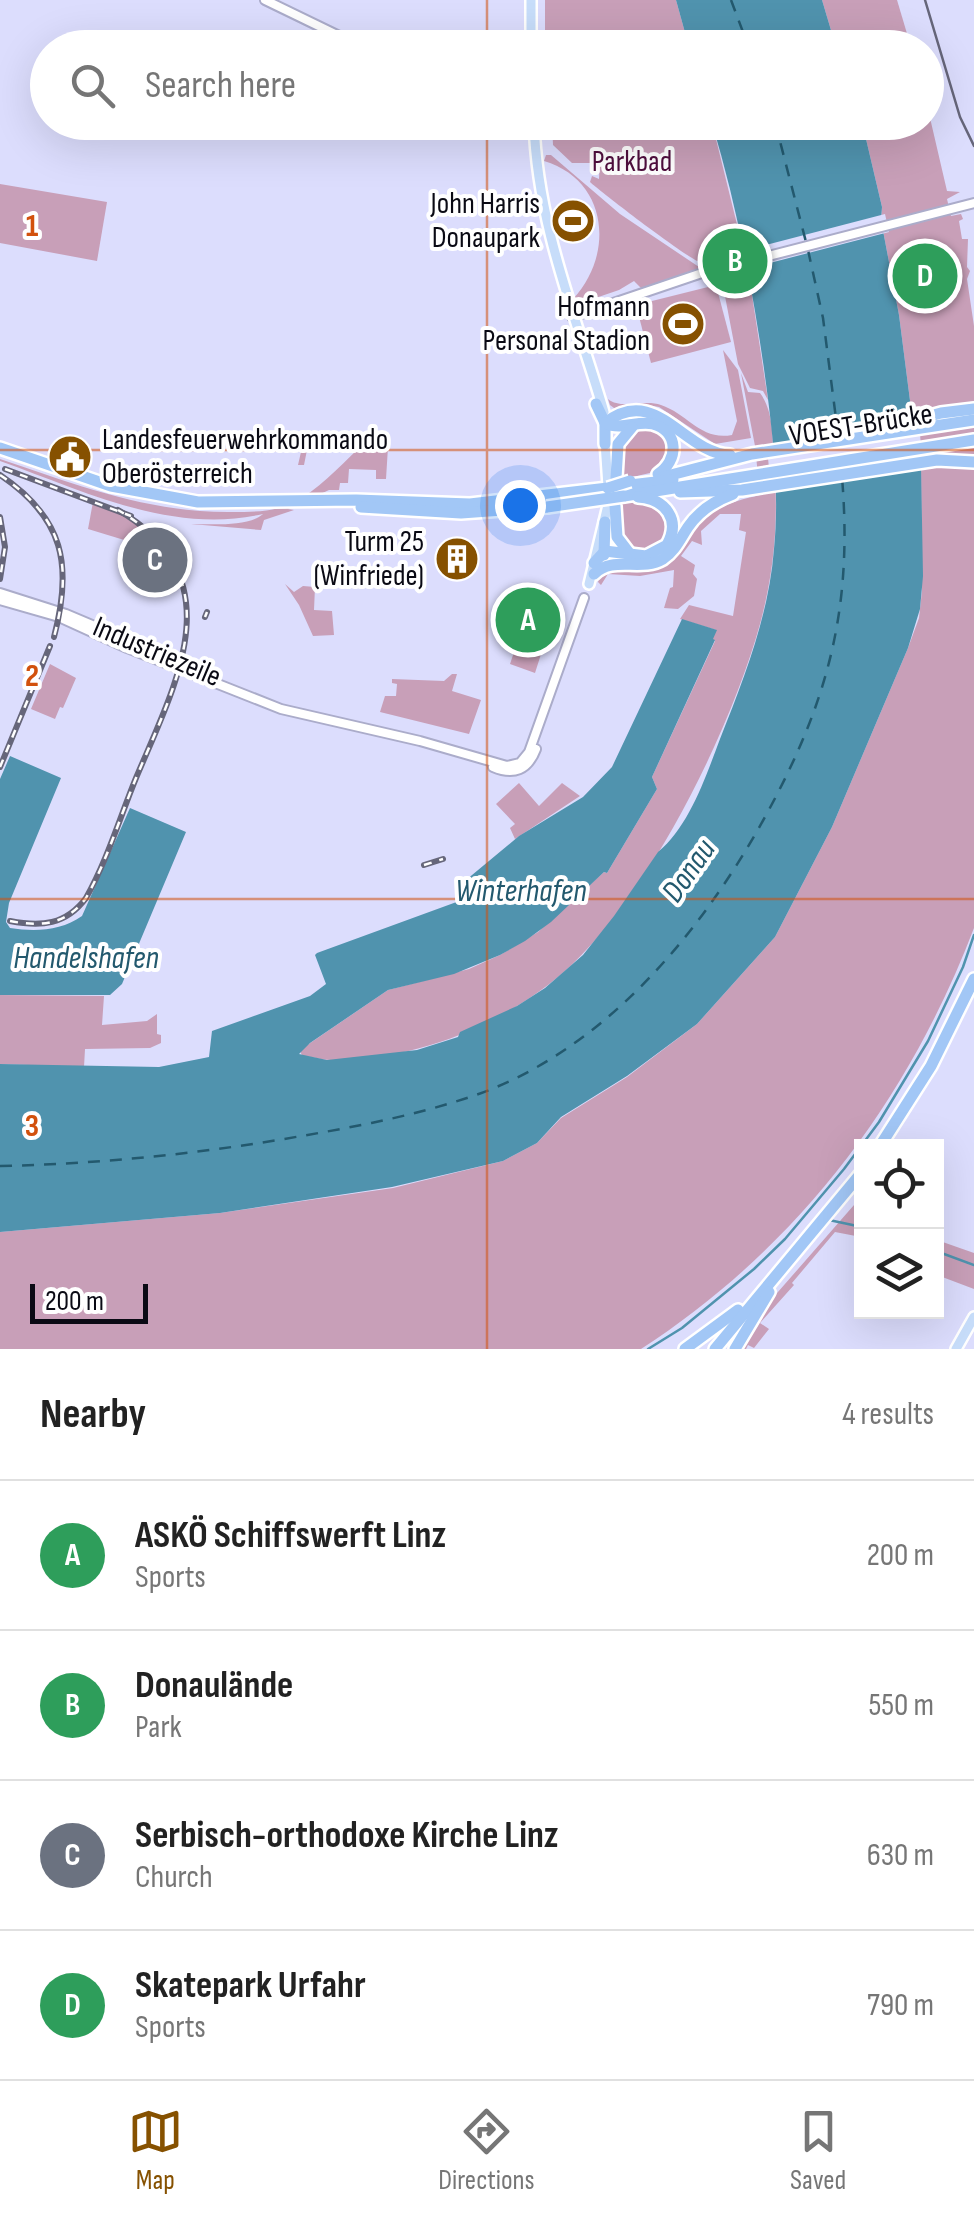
<!DOCTYPE html>
<html lang="en">
<head>
<meta charset="utf-8">
<style>
	:root { --surface:#fff; --page:#f2f2f2; --text:#222; --muted:#767676; --line:#e0e0e0; --accent:#865100 }
	body { margin:0; font-family:"Sofia Sans Condensed",sans-serif; background:var(--page); color:var(--text) }
	.controls { position:absolute; right:30px; bottom:30px; display:grid; overflow:hidden; border-radius:0px; box-shadow:0 10px 40px #0002 }
	.controls button { width:90px; height:90px; display:grid; place-items:center; padding:0; border:0; border-bottom:2px solid var(--line); background:var(--surface); color:var(--text); font:50px sans-serif }
	.scale { position:absolute; left:30px; bottom:25px; width:118px; box-sizing:border-box; padding-left:10px; border:5px solid #0a0a14; border-top:0; font-size:28px; line-height:35px; white-space:nowrap; color:#0a0a14; -webkit-text-stroke:8px #fff; paint-order:stroke }
	.you { position:absolute; left:520px; top:505px; width:35px; height:35px; margin:-25px; border:8px solid #fff; border-radius:50%; background:#1a73e8; box-shadow:0 0 0 15px #1a73e833 }
	.badge { display:grid; place-items:center; width:65px; height:65px; border-radius:50%; background:var(--accent); color:#fff; font-size:32px; font-weight:700 }
	.pin { position:absolute; translate:-50% -50%; border:5px solid #fff; box-shadow:0 2px 10px #0006 }
	.list { margin:0; padding:0; list-style:none }
	h2 { display:flex; justify-content:space-between; align-items:center; height:130px; margin:0; padding:0 40px; font-size:42px }
	h2 small { font-size:32px; font-weight:400; color:var(--muted) }
	.list li { display:grid; grid-template-columns:65px 1fr auto; gap:30px; align-items:center; box-sizing:border-box; height:150px; padding:0 40px; border-top:2px solid var(--line) }
	.list b { display:block; font-size:38px; white-space:nowrap }
	.list p { margin:0; font-size:32px; white-space:nowrap; color:var(--muted) }
	.list em { font-size:32px; font-style:normal; color:var(--muted) }
	.icon { flex:none; width:55px; height:55px; fill:none; stroke:currentColor; stroke-width:2; stroke-linecap:round; stroke-linejoin:round }
	.map { position:relative; flex:none; width:974px; height:1349px; overflow:hidden }
	.search { position:absolute; background:var(--surface); box-shadow:0 10px 40px #0002; left:30px; right:30px; top:30px; height:110px; display:flex; align-items:center; gap:25px; box-sizing:border-box; padding:0 35px; border-radius:55px; color:var(--muted); font-size:38px }
	.sheet { height:730px; background:var(--surface) }
	nav { display:flex; justify-content:space-around; align-items:center; box-sizing:border-box; height:140px; border-top:2px solid var(--line); background:var(--surface); font-size:28px; color:var(--muted) }
	nav a { display:grid; justify-items:center; gap:5px }
	nav .on { color:var(--accent) }
	.map>svg:first-child { display:block }
</style>
</head>
<body>
<div class="map">
<svg width="974" height="1349" viewBox="0 0 974 1349">
	<rect width="100%" height="100%" fill="#dcddfd"/>
	<g fill="#c89fb8">
		<path d="M545,0h131l13,47h-144z"/>
		<path d="M822,0h75l14,47h-75z"/>
		<path d="M927,105l20,86 13,1 -13,7 4,17 10,-2 2,5 -4,2 3,18h6l-1,28 3,4 -3,8 7,47v602c-66,173 -177,320 -333,421h-641v-117l220,-19 173,-25 110,-27 34,-18 24,-25 66,-41 70,-53 78,-87 57,-110 76,-179 11,-30 3,-27 -1,-126 -3,-2 -19,-148 -18,-95 1,-13 -16,-68v-11l-8,-5 68,-1z"/>
		<path d="M552,123h160l36,146 20,131 -5,-9 -13,-3 -12,-24 -14,-73 3,-2 -4,-32c-6,1 -17,6 -23,5 -9,-1 -98,-69 -110,-80l2,-6 7,3 1,-27 -7,-1v12h-21l-19,-18z"/>
		<path d="M546,155h5l69,59 79,53v3l-58,18 -7,-7 -15,9 -44,15 -2,-6c42,-45 35,-119 -29,-138z"/>
		<path d="M0,184l107,18 -10,59 -97,-18z"/>
		<path d="M716,285l15,57 -80,21 -15,-58z"/>
		<path d="M723,350l15,20 13,68 -36,6 -56,-37 -18,-3 -27,4 -4,-3 -2,-6c13,11 36,0 53,6 27,9 40,36 71,30l5,-14z"/>
		<path d="M741,373l7,19 12,1c15,20 12,49 14,73 5,53 0,107 -14,158 -31,112 -119,291 -212,361 -62,47 -139,75 -217,75 -11,0 -19,-4 -29,-4l-2,-6 88,-60 81,-21 31,-14 38,-23 66,-60 3,1 50,-84 -5,-12 63,-136 -3,-2 4,-9 -36,-11 9,-14 44,11 13,-84 -7,-2 2,-16h-21l-19,17 1,14 -10,-4 -11,15 14,9 -2,9 4,5 -3,17 -16,13 -14,-1 6,-20 3,-1 1,-17 -34,6 -32,-2 -7,11 -3,-3 3,-9c21,-5 41,5 62,-7 16,-8 22,-22 31,-35 18,-25 41,-30 66,-36l-5,-49z"/>
		<path d="M633,428l25,3 10,10 1,18 -15,13 -34,8 -2,-27z"/>
		<path d="M304,439l84,8 -2,32h-10v-9l-27,-1 -1,14h-8l-1,7h-10l-41,19 6,1 -30,10 -3,10 -70,-6c21,0 57,3 72,-10 -91,21 -179,-23 -263,-53v-2c77,26 149,54 232,53 21,0 41,0 61,-9 25,-13 45,-35 65,-54l-50,-4 -4,20h-6z"/>
		<path d="M644,500l25,16c-4,29 -6,31 -35,37l-18,-24 3,-26z"/>
		<path d="M93,502l27,11 32,22 -18,8 -46,-14z"/>
		<path d="M285,584l9,8 9,-6 12,1 -1,23 18,1 2,24 -21,1 -14,-31z"/>
		<path d="M522,604l22,8 -17,33 15,6 -7,22 -25,-9 6,-18 -8,-2z"/>
		<path d="M50,664l26,14 -13,30 -3,-1 -5,12 -24,-10z"/>
		<path d="M452,674h5l-5,17 29,9 -12,34 -89,-22 5,-16h11l1,-12 -5,-1v-4l52,2z"/>
		<path d="M519,783l20,23 23,-23 18,13 -65,43 -5,-11 5,-4 -19,-20z"/>
		<path d="M0,995l104,1 -2,29 45,-4 10,-7v20l4,1v8l-11,5 -65,1 -1,18 -84,-3z"/>
		<path d="M861,1197v9l-7,7 7,3v21l-26,-5 -43,51 2,2 -34,38 9,6 -15,19 -6,-3 -2,4h-9l20,-33z"/>
		<path d="M937,1240l37,13v36l-37,-14z"/>
	</g>
	<g fill="#5093ae">
		<path d="M676,0h146l14,47h-147z"/>
		<path d="M858,122l9,6 -1,11 16,68 -1,13 18,95 19,148 3,2 2,111 -3,33 -12,39 -76,179 -57,110 -78,87 -70,52 -66,41 -24,26 -34,18 -111,26 -172,26 -220,19v-168l159,3 50,-10 3,-26 98,-35 16,-12 -11,-29 2,-2 145,-53 2,-3 -4,-12 59,-49 64,-39 29,-30 70,-148 35,11 -4,9 2,1 -63,137 5,12 -50,84 -3,-1 -53,50 -26,19 -25,14 -46,19 -66,16 -78,53 -11,11 28,6 90,-10 41,-13 2,-5 57,-26 28,-18 38,-33 31,-39 44,-64c31,-25 48,-76 62,-113 24,-60 49,-124 54,-190 6,-60 -2,-122 -10,-180 -12,-84 -28,-166 -52,-246z"/>
		<path d="M10,756l51,22 -52,125 -3,19 4,6c25,4 51,3 72,-12l48,-108 56,24 -64,152 -12,11h-110v-216z"/>
	</g>
	<g fill="#dcddfd">
		<path d="M885,214l4,18 -146,38 -4,-18z"/>
		<path d="M920,435l2,20 -152,24 -2,-21z"/>
	</g>
	<g fill="none" stroke-linecap="round" stroke-linejoin="round">
		<g stroke="#5093ae" stroke-width="2.5">
			<path d="M829,1220l33,7"/>
			<path d="M936,1251l38,14"/>
			<path d="M648,1349l34,-21 72,-59 31,-30 59,-70 35,-47 49,-81 35,-74 11,-32"/>
		</g>
		<g stroke="#23596e" stroke-width="2.5" stroke-dasharray="12 10" stroke-linecap="butt">
			<path d="M731,0l18,48"/>
			<path d="M775,122l31,120"/>
			<path d="M808,250l15,68 15,116"/>
			<path d="M0,1166c94,-2 186,-11 278,-26 65,-11 129,-22 192,-43 132,-44 230,-162 295,-280 63,-115 88,-208 77,-340"/>
		</g>
		<defs>
			<g id="secondary">
				<path d="M265,0l99,48"/>
				<path d="M572,317l127,-43 275,-71"/>
				<path d="M0,593l66,21 149,63"/>
				<path d="M0,600l59,17 68,31 154,61 139,32 87,25 13,-3 9,-11 55,-154"/>
				<path d="M493,767c21,9 35,3 43,-18"/>
			</g>
			<g id="primary">
				<path d="M531,0v48"/>
				<path d="M534,122c3,103 42,194 70,290"/>
				<path d="M589,584l20,-83 -4,-59"/>
				<path d="M956,1349l18,-32"/>
			</g>
			<g id="motorway">
				<path d="M596,404l9,19v21"/>
				<path d="M605,423c51,-40 78,30 125,32"/>
				<path d="M605,423c17,8 32,-3 48,1 27,8 25,37 5,50"/>
				<path d="M900,424l41,-11 33,-4"/>
				<path d="M0,448l111,38 87,16 158,-2 114,4 138,-16"/>
				<path d="M663,477l89,-23 222,-34"/>
				<path d="M616,478l2,-34 14,-17"/>
				<path d="M630,485l43,-5"/>
				<path d="M680,492l62,-2 195,-30 37,2"/>
				<path d="M624,496l350,-56"/>
				<path d="M615,506l2,31 13,17"/>
				<path d="M361,507l100,6 86,-6"/>
				<path d="M604,555l1,-33"/>
				<path d="M594,563l11,-12 41,5 21,-11c14,-25 -1,-46 -29,-48"/>
				<path d="M594,574c19,-19 47,-2 69,-15 12,-8 17,-20 25,-32 11,-16 26,-26 45,-33"/>
				<path d="M880,1146l51,-80 43,-87"/>
				<path d="M685,1349l53,-39"/>
				<path d="M715,1349l147,-177"/>
				<path d="M735,1349l34,-57"/>
			</g>
		</defs>
		<use href="#secondary" stroke="#abacca" stroke-width="12"/>
		<use href="#primary" stroke="#fff" stroke-width="14"/>
		<use href="#motorway" stroke="#fff" stroke-width="16"/>
		<use href="#secondary" stroke="#fff" stroke-width="8"/>
		<use href="#primary" stroke="#c7ddfa" stroke-width="9"/>
		<use href="#motorway" stroke="#a2c7f6" stroke-width="11"/>
		<path stroke="#66667a" stroke-width="2.5" d="M925,0l35,117 14,29"/>
		<defs>
			<g id="rail">
				<path d="M5,469l126,47"/>
				<path d="M0,475c64,43 73,90 54,162"/>
				<path d="M0,517l5,30 -5,32"/>
				<path d="M205,617l2,-5"/>
				<path d="M0,767l50,-121"/>
				<path d="M424,865l19,-6"/>
				<path d="M10,921c31,6 56,4 76,-23 21,-37 34,-81 50,-120 40,-95 99,-200 -18,-268"/>
			</g>
		</defs>
		<use href="#rail" stroke="#66667a" stroke-width="6"/>
		<use href="#rail" stroke="#fff" stroke-width="2.5" stroke-dasharray="8" stroke-linecap="butt"/>
		<defs>
			<g id="motorway-bridge">
				<path d="M608,488l22,-7"/>
				<path d="M547,507l77,-11"/>
			</g>
		</defs>
		<use href="#motorway-bridge" stroke="#fff" stroke-width="16" stroke-linecap="butt"/>
		<use href="#motorway-bridge" stroke="#a2c7f6" stroke-width="11"/>
	</g>
	<path fill="none" stroke="#d2510d" stroke-width="2.5" stroke-opacity="0.55" d="M487,0v48M487,122v1227M0,450h974M0,899h974"/>
	<defs>
		<symbol id="stadium-disc" viewBox="-11 -11 22 22"><circle r="9.5" fill="#865100" stroke="#fff"/><path d="M0-5a6.5 5 0 1 0 0 10a6.5 5 0 1 0 0-10ZM-3.5-1.8h7v3.6h-7Z" fill="#fff"/></symbol>
		<symbol id="civic-disc" viewBox="-11 -11 22 22"><circle r="9.5" fill="#865100" stroke="#fff"/><path d="M-.6-6.5H3V-4.5H.6V-3L4-1V1h2V6H-6V1h2V-1L-.6-3ZM-1.2 2.5V6h2.4V2.5Z" fill="#fff"/></symbol>
		<symbol id="building-disc" viewBox="-11 -11 22 22"><circle r="9.5" fill="#865100" stroke="#fff"/><path d="M-4-6H4V6H1V3H-1V6H-4ZM-2.5-4.3h1.7v1.8h-1.7ZM.8-4.3h1.7v1.8H.8ZM-2.5-1h1.7V.8h-1.7ZM.8-1h1.7V.8H.8Z" fill="#fff"/></symbol>
	</defs>
	<g fill-rule="evenodd">
		<use href="#stadium-disc" x="548" y="196" width="50" height="50"/>
		<use href="#stadium-disc" x="658" y="299" width="50" height="50"/>
		<use href="#civic-disc" x="45" y="432" width="50" height="50"/>
		<use href="#building-disc" x="432" y="534" width="50" height="50"/>
	</g>
	<g text-anchor="middle" dominant-baseline="central" stroke-width="8" stroke-linejoin="round" paint-order="stroke">
		<g font-size="30" fill="#4f0e3e" stroke="#fff">
			<text x="632" y="162">Parkbad</text>
		</g>
		<g font-size="30" fill="#0a0a14" stroke="#fff" text-anchor="end">
			<text x="540" y="204">John Harris<tspan x="540" dy="34">Donaupark</tspan></text>
			<text x="650" y="307">Hofmann<tspan x="650" dy="34">Personal Stadion</tspan></text>
			<text x="102" y="440" text-anchor="start">Landesfeuerwehrkommando<tspan x="102" dy="34">Oberösterreich</tspan></text>
			<text x="424" y="542">Turm 25<tspan x="424" dy="34">(Winfriede)</tspan></text>
		</g>
		<g font-size="30" fill="#0a0a14" stroke="#fff">
			<text transform="translate(861 425) rotate(-9)">VOEST-Brücke</text>
			<text transform="translate(157 652) rotate(23)">Industriezeile</text>
		</g>
		<g font-size="32" font-style="italic" fill="#23596e" stroke="#fff">
			<text transform="translate(689 871) rotate(-55)">Donau</text>
			<text x="521" y="891">Winterhafen</text>
			<text x="86" y="958">Handelshafen</text>
		</g>
	</g>
	<g font-size="32" text-anchor="middle" font-weight="bold" fill="#d2510d" stroke="#fff" stroke-width="8" stroke-linejoin="round" paint-order="stroke">
		<text x="32" y="236">1</text>
		<text x="32" y="686">2</text>
		<text x="32" y="1136">3</text>
	</g>
</svg>
<div class="controls">
<button><svg class="icon" aria-label="locate" viewBox="0 0 24 24"><circle cx="12" cy="12" r="6"/><path d="M12 2v4M12 18v4M2 12h4M18 12h4"/></svg></button>
<button><svg class="icon" aria-label="layers" viewBox="0 0 24 24"><path d="M12 4l9 5-9 5-9-5zM3 14l9 5 9-5"/></svg></button>
</div>
<div class="scale">200 m</div>
<div class="you"></div>
<div class="pin badge" style="left:528px;top:620px;background:#2e9e5b">A</div>
<div class="pin badge" style="left:735px;top:261px;background:#2e9e5b">B</div>
<div class="pin badge" style="left:155px;top:560px;background:#6b7280">C</div>
<div class="pin badge" style="left:925px;top:276px;background:#2e9e5b">D</div>
<div class="search"><svg class="icon" aria-label="search" viewBox="0 0 24 24"><circle cx="10" cy="10" r="6"/><path d="M15 15l6 6"/></svg>Search here</div>
</div>
<section class="sheet">
<h2>Nearby<small>4 results</small></h2>
<ul class="list">
<li><span class="badge" style="background:#2e9e5b">A</span><div><b>ASKÖ Schiffswerft Linz</b><p>Sports</p></div><em>200 m</em></li>
<li><span class="badge" style="background:#2e9e5b">B</span><div><b>Donaulände</b><p>Park</p></div><em>550 m</em></li>
<li><span class="badge" style="background:#6b7280">C</span><div><b>Serbisch-orthodoxe Kirche Linz</b><p>Church</p></div><em>630 m</em></li>
<li><span class="badge" style="background:#2e9e5b">D</span><div><b>Skatepark Urfahr</b><p>Sports</p></div><em>790 m</em></li>
</ul>
</section>
<nav>
<a class="on"><svg class="icon" aria-label="map" viewBox="0 0 24 24"><path d="M3 6l6-2 6 2 6-2v14l-6 2-6-2-6 2zM9 4v14M15 6v14"/></svg>Map</a>
<a><svg class="icon" aria-label="directions" viewBox="0 0 24 24"><path d="M12 3l9 9-9 9-9-9zM9 14v-3h6M13 9l2 2-2 2"/></svg>Directions</a>
<a><svg class="icon" aria-label="saved" viewBox="0 0 24 24"><path d="M7 4h10v16l-5-4-5 4z"/></svg>Saved</a>
</nav>
</body>
</html>
